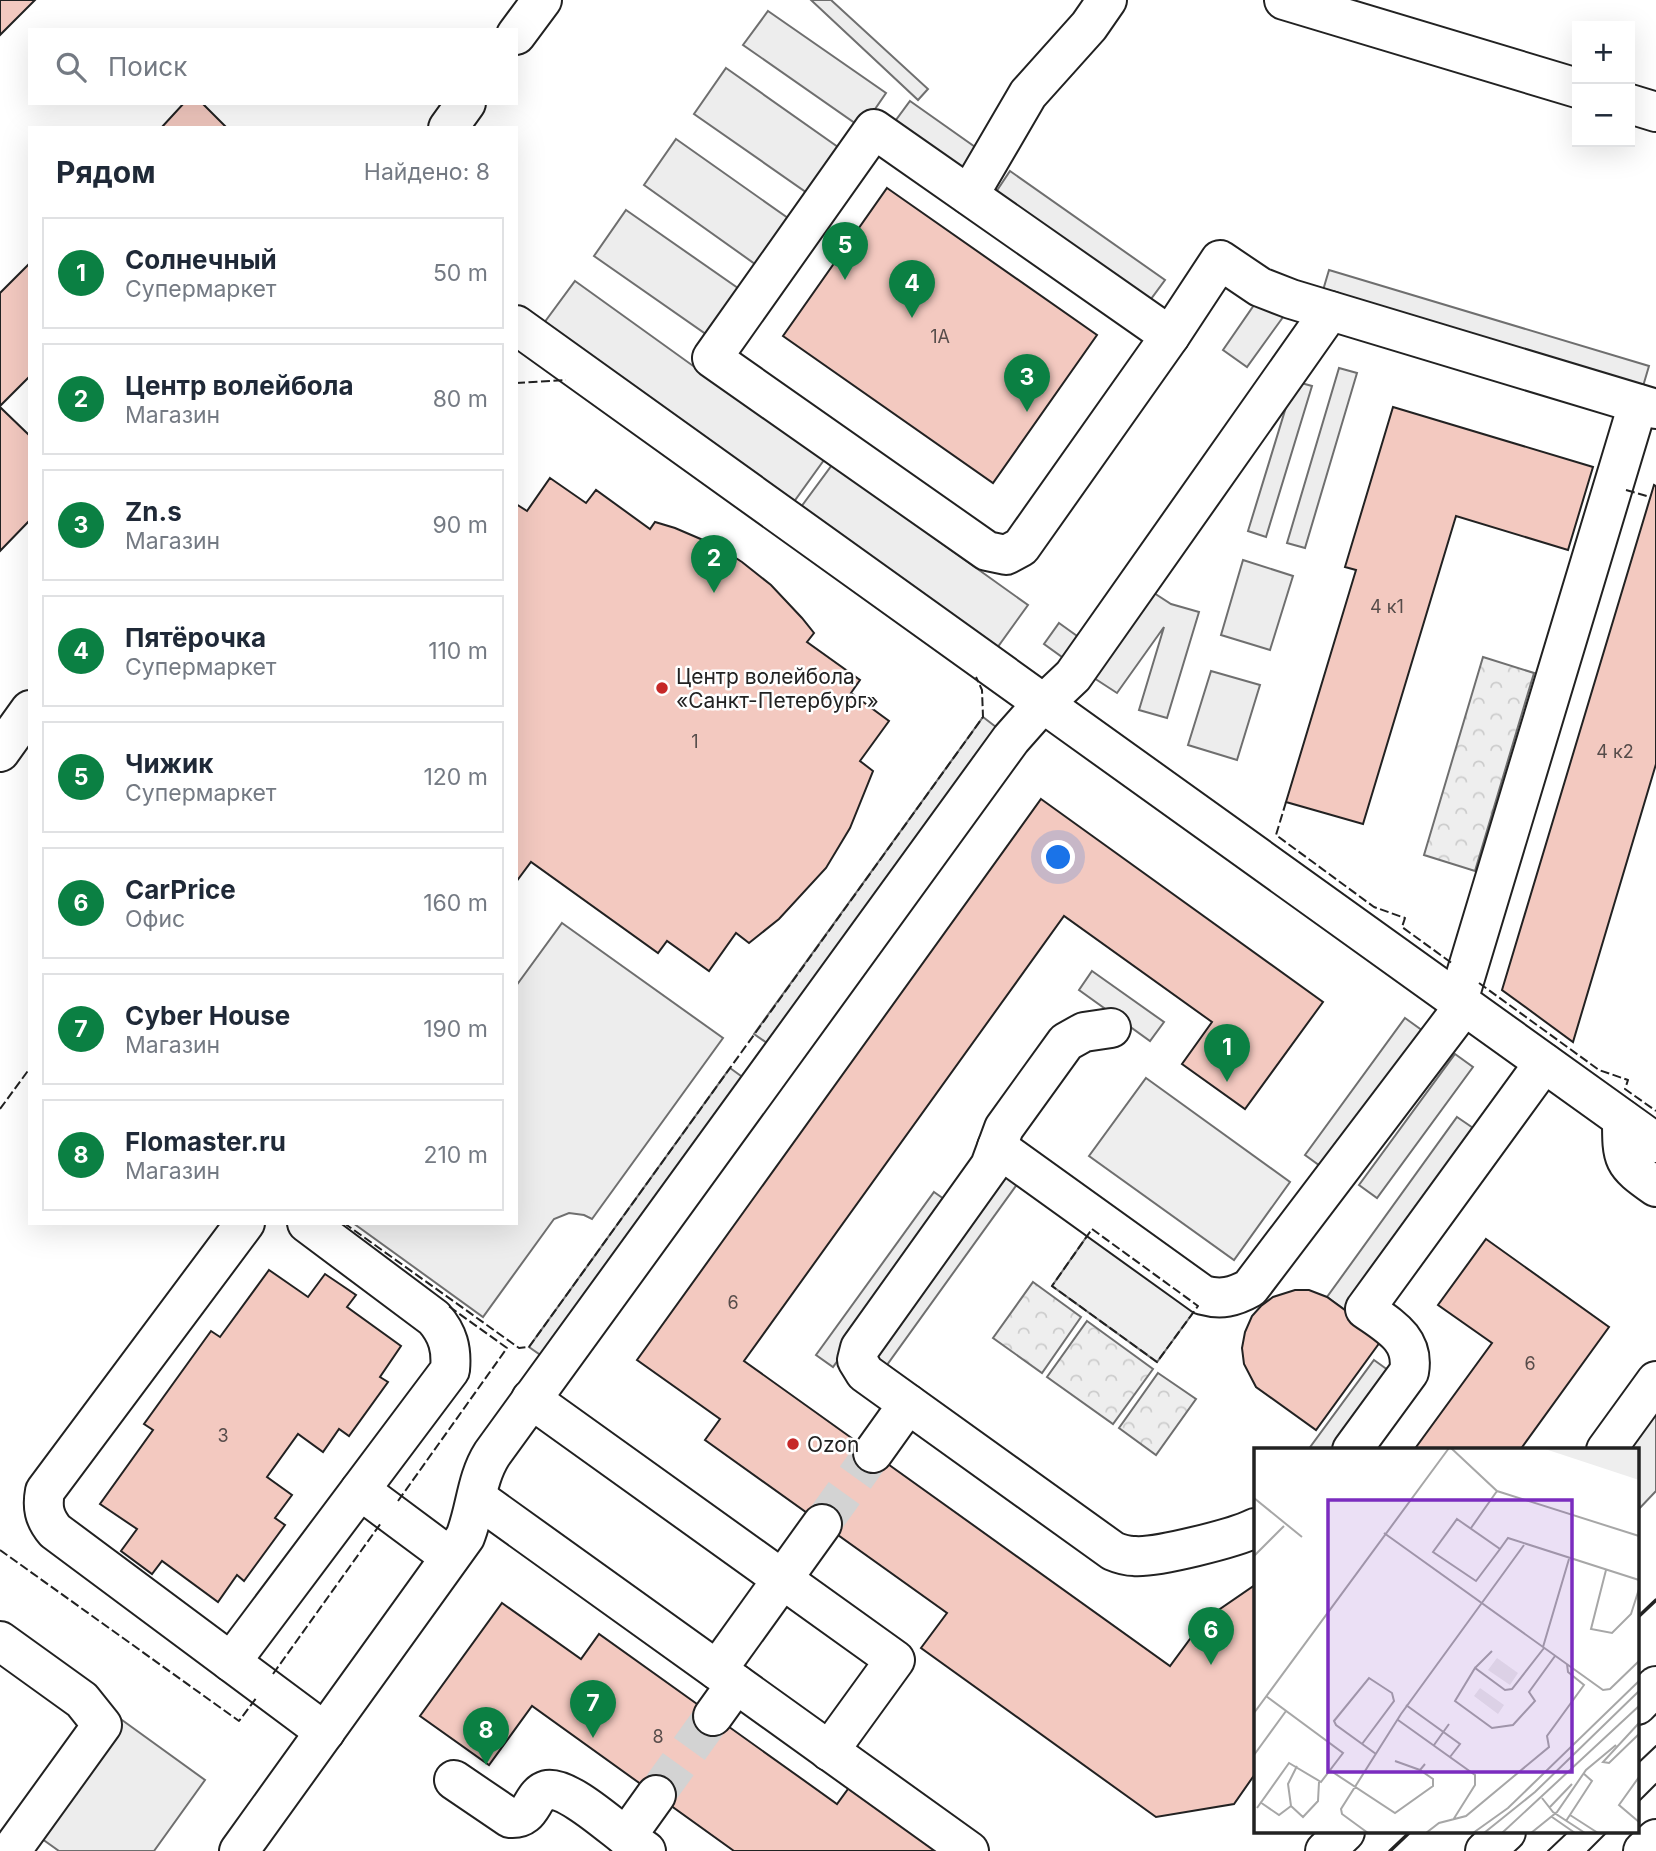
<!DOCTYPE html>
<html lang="ru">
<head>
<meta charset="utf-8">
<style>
	:root { --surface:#fff; --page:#f2f2f3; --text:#1f2937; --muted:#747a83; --line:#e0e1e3; --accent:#0b8043 }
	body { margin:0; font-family:Inter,sans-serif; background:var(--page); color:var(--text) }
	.controls { position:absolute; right:21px; top:21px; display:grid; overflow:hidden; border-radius:0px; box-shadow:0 7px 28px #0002 }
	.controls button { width:63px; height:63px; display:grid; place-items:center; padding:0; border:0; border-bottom:2px solid var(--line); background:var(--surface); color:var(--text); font:35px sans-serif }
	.you { position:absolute; left:1059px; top:858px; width:24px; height:24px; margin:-18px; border:5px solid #fff; border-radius:50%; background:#1a73e8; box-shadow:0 0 0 10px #1a73e833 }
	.badge { display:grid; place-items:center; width:46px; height:46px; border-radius:50%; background:var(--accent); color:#fff; font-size:23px; font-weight:700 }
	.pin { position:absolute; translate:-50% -58px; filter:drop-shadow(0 2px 4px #0008) }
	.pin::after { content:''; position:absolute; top:37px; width:24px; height:21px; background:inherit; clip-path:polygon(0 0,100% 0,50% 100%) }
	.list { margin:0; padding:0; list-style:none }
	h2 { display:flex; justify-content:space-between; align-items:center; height:91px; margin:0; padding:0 28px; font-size:30px }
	h2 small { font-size:23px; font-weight:400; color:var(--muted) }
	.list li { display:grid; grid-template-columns:46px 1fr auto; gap:21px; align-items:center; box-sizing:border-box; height:112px; margin:0 14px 14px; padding:0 14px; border:2px solid var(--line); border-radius:0px }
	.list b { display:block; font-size:26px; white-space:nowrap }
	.list p { margin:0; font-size:23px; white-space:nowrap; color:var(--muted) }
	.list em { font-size:23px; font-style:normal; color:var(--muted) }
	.icon { flex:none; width:38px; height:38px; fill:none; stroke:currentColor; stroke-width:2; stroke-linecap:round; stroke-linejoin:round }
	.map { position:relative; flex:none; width:1656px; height:1851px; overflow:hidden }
	.search { position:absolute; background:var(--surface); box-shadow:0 7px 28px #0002; left:28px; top:28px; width:490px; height:77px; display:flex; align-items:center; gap:18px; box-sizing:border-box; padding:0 24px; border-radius:0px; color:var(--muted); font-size:26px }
	.panel { position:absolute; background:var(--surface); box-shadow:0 7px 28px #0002; left:28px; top:126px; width:490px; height:1099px; border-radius:0px }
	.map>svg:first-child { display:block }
</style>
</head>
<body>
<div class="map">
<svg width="1656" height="1851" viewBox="0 0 1656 1851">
	<defs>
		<pattern id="forest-crowns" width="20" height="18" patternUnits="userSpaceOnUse" patternTransform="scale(1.75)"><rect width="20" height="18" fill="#eee"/><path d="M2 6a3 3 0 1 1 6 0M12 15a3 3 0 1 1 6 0" fill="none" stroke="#ccc"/></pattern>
	</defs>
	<rect width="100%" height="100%" fill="#fff"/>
	<g fill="#eee" stroke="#6f6f6f" stroke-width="2">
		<path d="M1146,1078l144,104 -56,78 -145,-104z"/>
		<path d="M1092,1229l106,77 -41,56 -105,-76z"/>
	</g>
	<g fill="url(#forest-crowns)" stroke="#6f6f6f" stroke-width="2">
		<path d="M1483,657l51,16 -59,198 -51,-16z"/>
		<path d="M1033,1282l48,35 -39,56 -49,-35z"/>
		<path d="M1087,1321l66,48 -40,55 -66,-47z"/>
		<path d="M1158,1373l38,26 -40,56 -37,-27z"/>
	</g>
	<g fill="#ededed" stroke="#6f6f6f" stroke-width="2">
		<path d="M811,0h20l97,89 -10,11z"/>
		<path d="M768,11l118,82 -24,35 -119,-83z"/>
		<path d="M726,68l119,84 -32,45 -119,-83z"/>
		<path d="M910,101l75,53 -16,23 -76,-53z"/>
		<path d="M676,139l119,84 -33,46 -118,-84z"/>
		<path d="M1010,171l155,109 -17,23 -154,-108z"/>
		<path d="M626,210l119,83 -32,46 -119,-83z"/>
		<path d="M1329,270l320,96 -8,27 -320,-96z"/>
		<path d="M575,281l249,179 -31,43 -249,-180z"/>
		<path d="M1261,295l25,18 -39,54 -24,-17z"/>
		<path d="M1339,368l18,5 -52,175 -18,-5z"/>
		<path d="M1294,381l18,5 -46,151 -18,-6z"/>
		<path d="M832,465l196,140 -31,43 -196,-141z"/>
		<path d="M1243,560l50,16 -23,74 -49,-15z"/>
		<path d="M1154,593l17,11 28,8 -32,106 -28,-8 25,-83 -47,66 -23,-15z"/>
		<path d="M1059,623l25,18 -15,21 -25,-18z"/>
		<path d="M1211,671l49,14 -23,75 -49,-15z"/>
		<path d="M983,717l22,17 -228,316 -23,-16z"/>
		<path d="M562,923l161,115 -131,181 -8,-4 -15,-2 -15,6 -71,98 -130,-94h163v-237z"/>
		<path d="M1092,971l72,51 -14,19 -71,-51z"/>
		<path d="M1405,1018l18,13 -100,137 -18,-13z"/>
		<path d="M1455,1054l18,13 -96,131 -18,-13z"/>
		<path d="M730,1068l22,16 -200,279 -23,-16z"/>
		<path d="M1457,1117l19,13 -131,180 -18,-13z"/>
		<path d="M1005,1164l18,12 -139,193 -17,-12z"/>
		<path d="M934,1192l17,12 -118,163 -17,-12z"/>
		<path d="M1374,1360l18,13 -56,77h-28z"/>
		<path d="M1656,1400v91l-19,20v-61h-17z"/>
		<path d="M122,1720l83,60 -51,71h-95l-21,-15z"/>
	</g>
	<g fill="#f3c9c0" stroke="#222" stroke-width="2">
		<path d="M0,0h35l-35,35z"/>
		<path d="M184,103h18l25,25h-66z"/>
		<path d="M887,188l210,147 -104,148 -210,-147z"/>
		<path d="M30,263v113l-30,30v-113z"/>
		<path d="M0,407l30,29v84l-30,31z"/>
		<path d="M1393,407l200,60 -25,83 -112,-34 -93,308 -77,-22 70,-232 -11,-3z"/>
		<path d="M550,478l36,25 10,-13 54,39 5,-7 20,6 42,18 25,16 29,23 31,33 12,15 -7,9 53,38 -9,13 38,28 -29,40 13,10 -23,57 -24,40 -47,51 -30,24 -13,-10 -27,38 -42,-30 -9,12 -127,-91 -15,20v-378l11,7z"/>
		<path d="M1654,485l2,1v278l-83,278 -71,-52z"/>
		<path d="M1041,799l282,203 -78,107 -63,-45 30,-42 -148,-106 -320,445 426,305 34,-46 51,-35v189l-21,30 -78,13 -235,-169 26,-35 -242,-173 15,-21 -83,-59z"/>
		<path d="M1486,1239l123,88 -89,123h-106l78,-107 -54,-38z"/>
		<path d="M269,1270l39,27 17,-23 31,21 -9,12 54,39 -21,31 8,5 -39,54 -10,-7 -16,23 -25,-18 -31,43 25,18 -17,23 10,7 -41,56 -7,-6 -19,27 -56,-41 -10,13 -31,-23 16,-22 -37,-25 53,-74 -9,-6 67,-93 9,6z"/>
		<path d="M1295,1290h14l18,7 56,41 -67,92 -60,-43 -12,-23 -2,-16 3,-16 7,-16 9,-10 12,-9z"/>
		<path d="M502,1603l79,56 18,-25 238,170 19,-26 101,73h-223l-202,-145 -43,59 -69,-49z"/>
	</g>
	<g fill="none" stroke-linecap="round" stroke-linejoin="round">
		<g stroke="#d3d3d3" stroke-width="38" stroke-dasharray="38 19" stroke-linecap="butt">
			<path d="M822,1524l51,-71"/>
			<path d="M656,1795l57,-79"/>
		</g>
		<defs>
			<g id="minor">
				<path d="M516,35l26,-35"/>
				<path d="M448,128l18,-25"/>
				<path d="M874,129l296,207 -149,211 -15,8 -19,-4 -275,-193z"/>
				<path d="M969,195l59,-101 61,-68 18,-26"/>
				<path d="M516,325l1140,818"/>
				<path d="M1170,336l50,-76 40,27 31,12 365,110"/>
				<path d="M0,752l30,-42"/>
				<path d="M1458,1001l180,-597"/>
				<path d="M1622,1119c0,42 0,44 34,68"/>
				<path d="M997,1147l7,-19 62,-86 18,-10 27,-4"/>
				<path d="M245,1223l-200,268c-3,16 -1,27 10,40l270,201"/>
				<path d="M531,1399l364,261 -66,91"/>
				<path d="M1352,1450l57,-78c6,-33 -20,-46 -44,-63l179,-246"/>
				<path d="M1606,1450l50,-69"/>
				<path d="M873,1453l35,-49"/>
				<path d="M360,1490l90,67"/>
				<path d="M477,1498l492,353"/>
				<path d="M1255,1528c-20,10 -99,30 -121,28 -8,0 -14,-2 -21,-5l-248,-178 -8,-13 3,-12 130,-182 7,-19 206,148c18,5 31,2 47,-7l214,-282"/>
				<path d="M0,1641l82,59 20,25 -91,126"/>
				<path d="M231,1662l219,-292c2,-21 -2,-36 -16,-52l-127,-95"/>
				<path d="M717,1670l105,-146"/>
				<path d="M713,1716l23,-32"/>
				<path d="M454,1780l56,38c24,2 20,-23 37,-28 18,-5 64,36 79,47"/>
				<path d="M239,1851l226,-314c11,-27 11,-58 27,-83l519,-715 23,-26 39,-37 257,-365"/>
				<path d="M646,1851l-20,-14 30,-42"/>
				<path d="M1325,1851l20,-19"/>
			</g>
			<g id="major">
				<path d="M1284,0l293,88"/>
				<path d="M1630,104l26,8"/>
				<path d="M1637,1705l19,-19"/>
				<path d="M1485,1851l21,-19"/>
				<path d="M1643,1851l13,-12"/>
			</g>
		</defs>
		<use href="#minor" stroke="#222" stroke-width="42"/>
		<use href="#major" stroke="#222" stroke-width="42"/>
		<use href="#minor" stroke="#fff" stroke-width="38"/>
		<use href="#major" stroke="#fff" stroke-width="38"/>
		<g stroke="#222" stroke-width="2">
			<path d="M1637,1764l19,-18"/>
			<path d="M1637,1803l19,-19"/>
			<path d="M1548,1851l20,-19"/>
			<path d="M1588,1851l19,-19"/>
		</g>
		<g stroke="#222" stroke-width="2" stroke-dasharray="9 3.5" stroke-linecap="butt">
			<path d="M516,383l50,-3"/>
			<path d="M1626,490l24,7"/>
			<path d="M1286,802l-10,33 98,72 31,11 -3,9 51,37"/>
			<path d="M1479,983l120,87 29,10 -3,9 31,22"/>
			<path d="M0,1109l30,-41"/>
			<path d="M344,1223l175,125 10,-1 454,-630 -1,-27 -6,-13"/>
			<path d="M1092,1229l106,77 -41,56 -105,-76z"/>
			<path d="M398,1501l109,-153 -60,-43"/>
			<path d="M0,1550l239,171 18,-24"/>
			<path d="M273,1674l108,-151"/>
		</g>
		<g stroke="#222" stroke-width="3.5">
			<path d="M1637,1618l19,-18"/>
			<path d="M1390,1851l20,-19"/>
		</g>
	</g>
	<g fill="#c62828" stroke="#fff" stroke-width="2.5">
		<circle cx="662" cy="688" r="7"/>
		<circle cx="793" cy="1444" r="7"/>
	</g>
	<g text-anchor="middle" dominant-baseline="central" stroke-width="5" stroke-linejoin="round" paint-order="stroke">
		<g font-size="18" fill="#564c4a">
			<text x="940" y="336">1А</text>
			<text x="1387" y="606">4 к1</text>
			<text x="695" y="741">1</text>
			<text x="1615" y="751">4 к2</text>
			<text x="733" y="1302">6</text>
			<text x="1530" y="1363">6</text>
			<text x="223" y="1435">3</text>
			<text x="658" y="1736">8</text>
		</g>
		<g font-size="21" fill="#222" stroke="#fff" text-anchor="start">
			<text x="676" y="676">Центр волейбола<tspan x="676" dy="24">«Санкт-Петербург»</tspan></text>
			<text x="807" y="1444">Ozon</text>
		</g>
	</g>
	<g transform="translate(1254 1448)">
		<rect width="385" height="385" fill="#fff"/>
		<path d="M243,210l21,15 -8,12 -22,-15z" fill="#eee"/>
		<path d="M288,0h97v32zM226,240l24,17 -6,9 -24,-18z" fill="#eee"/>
		<path fill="none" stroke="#a7a7a7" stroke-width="2" d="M197,0l46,43 142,45M0,50l48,39M203,71l43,30 -24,32 -43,-29zM217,80l26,-37M130,85l219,157 7,-1 29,-28M246,101l8,-11 131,42M0,108l30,-30M352,122l-15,59 21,4 19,-19 8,-25M289,199l26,-88M290,200l-32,41 -7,1 -30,-22 -20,33 37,27 21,-3 22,-24 -6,-9 26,-36M221,220l17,-17M152,257l54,39 -10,13M0,265l195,-265M144,272l77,55v10l-22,35M385,275l-36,39 6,1 30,-29M108,296l32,-43 -2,-8 -23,-15 -35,43 2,4 40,29M180,297l15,-21M0,307l32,-44M141,313l25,9M43,318l-9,18 3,22 12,11 15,-16 1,-19M77,323l64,42 38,-27v-7l-13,-9 5,-6M385,329l-20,28 20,17M288,350l11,14 32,21M6,354l19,13 12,-9M3,360l32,-45 32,19 22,-29 -77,-57M295,360l23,-24M316,367l28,18M298,369l23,16M312,373l26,-40 -9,-8M114,385l-26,-19 -1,-5 60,-95 123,-169M172,385l13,-10 27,-7 83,-69 -2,-11 37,-51 -16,-13 -1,-8M219,385l35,-25 131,-127M230,385l51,-41 104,-101M248,385l137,-127M277,385l26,-21 29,-42 30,-25"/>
		<path fill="#7b2cbf" fill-opacity="0.15" stroke="#7b2cbf" stroke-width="3.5" d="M74,52h244v272h-244z"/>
		<rect width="385" height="385" fill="none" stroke="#222" stroke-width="3.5"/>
	</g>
</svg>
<div class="controls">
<button>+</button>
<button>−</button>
</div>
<div class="you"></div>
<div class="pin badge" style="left:1227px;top:1082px">1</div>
<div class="pin badge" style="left:714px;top:593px">2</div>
<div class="pin badge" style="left:1027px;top:412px">3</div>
<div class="pin badge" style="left:912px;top:318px">4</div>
<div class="pin badge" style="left:845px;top:280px">5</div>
<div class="pin badge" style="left:1211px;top:1665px">6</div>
<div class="pin badge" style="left:593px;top:1738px">7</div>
<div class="pin badge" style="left:486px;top:1765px">8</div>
<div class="search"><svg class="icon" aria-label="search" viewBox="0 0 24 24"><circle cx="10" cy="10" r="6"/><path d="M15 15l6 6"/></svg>Поиск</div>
<section class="panel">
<h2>Рядом<small>Найдено: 8</small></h2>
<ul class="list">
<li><span class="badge">1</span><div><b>Солнечный</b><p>Супермаркет</p></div><em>50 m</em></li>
<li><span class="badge">2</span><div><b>Центр волейбола</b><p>Магазин</p></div><em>80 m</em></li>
<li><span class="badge">3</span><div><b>Zn.s</b><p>Магазин</p></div><em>90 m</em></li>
<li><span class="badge">4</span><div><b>Пятёрочка</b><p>Супермаркет</p></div><em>110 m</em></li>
<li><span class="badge">5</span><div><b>Чижик</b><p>Супермаркет</p></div><em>120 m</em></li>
<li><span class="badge">6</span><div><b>CarPrice</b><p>Офис</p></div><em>160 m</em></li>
<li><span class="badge">7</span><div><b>Cyber House</b><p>Магазин</p></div><em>190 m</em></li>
<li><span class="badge">8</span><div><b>Flomaster.ru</b><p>Магазин</p></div><em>210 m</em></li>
</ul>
</section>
</div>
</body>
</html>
